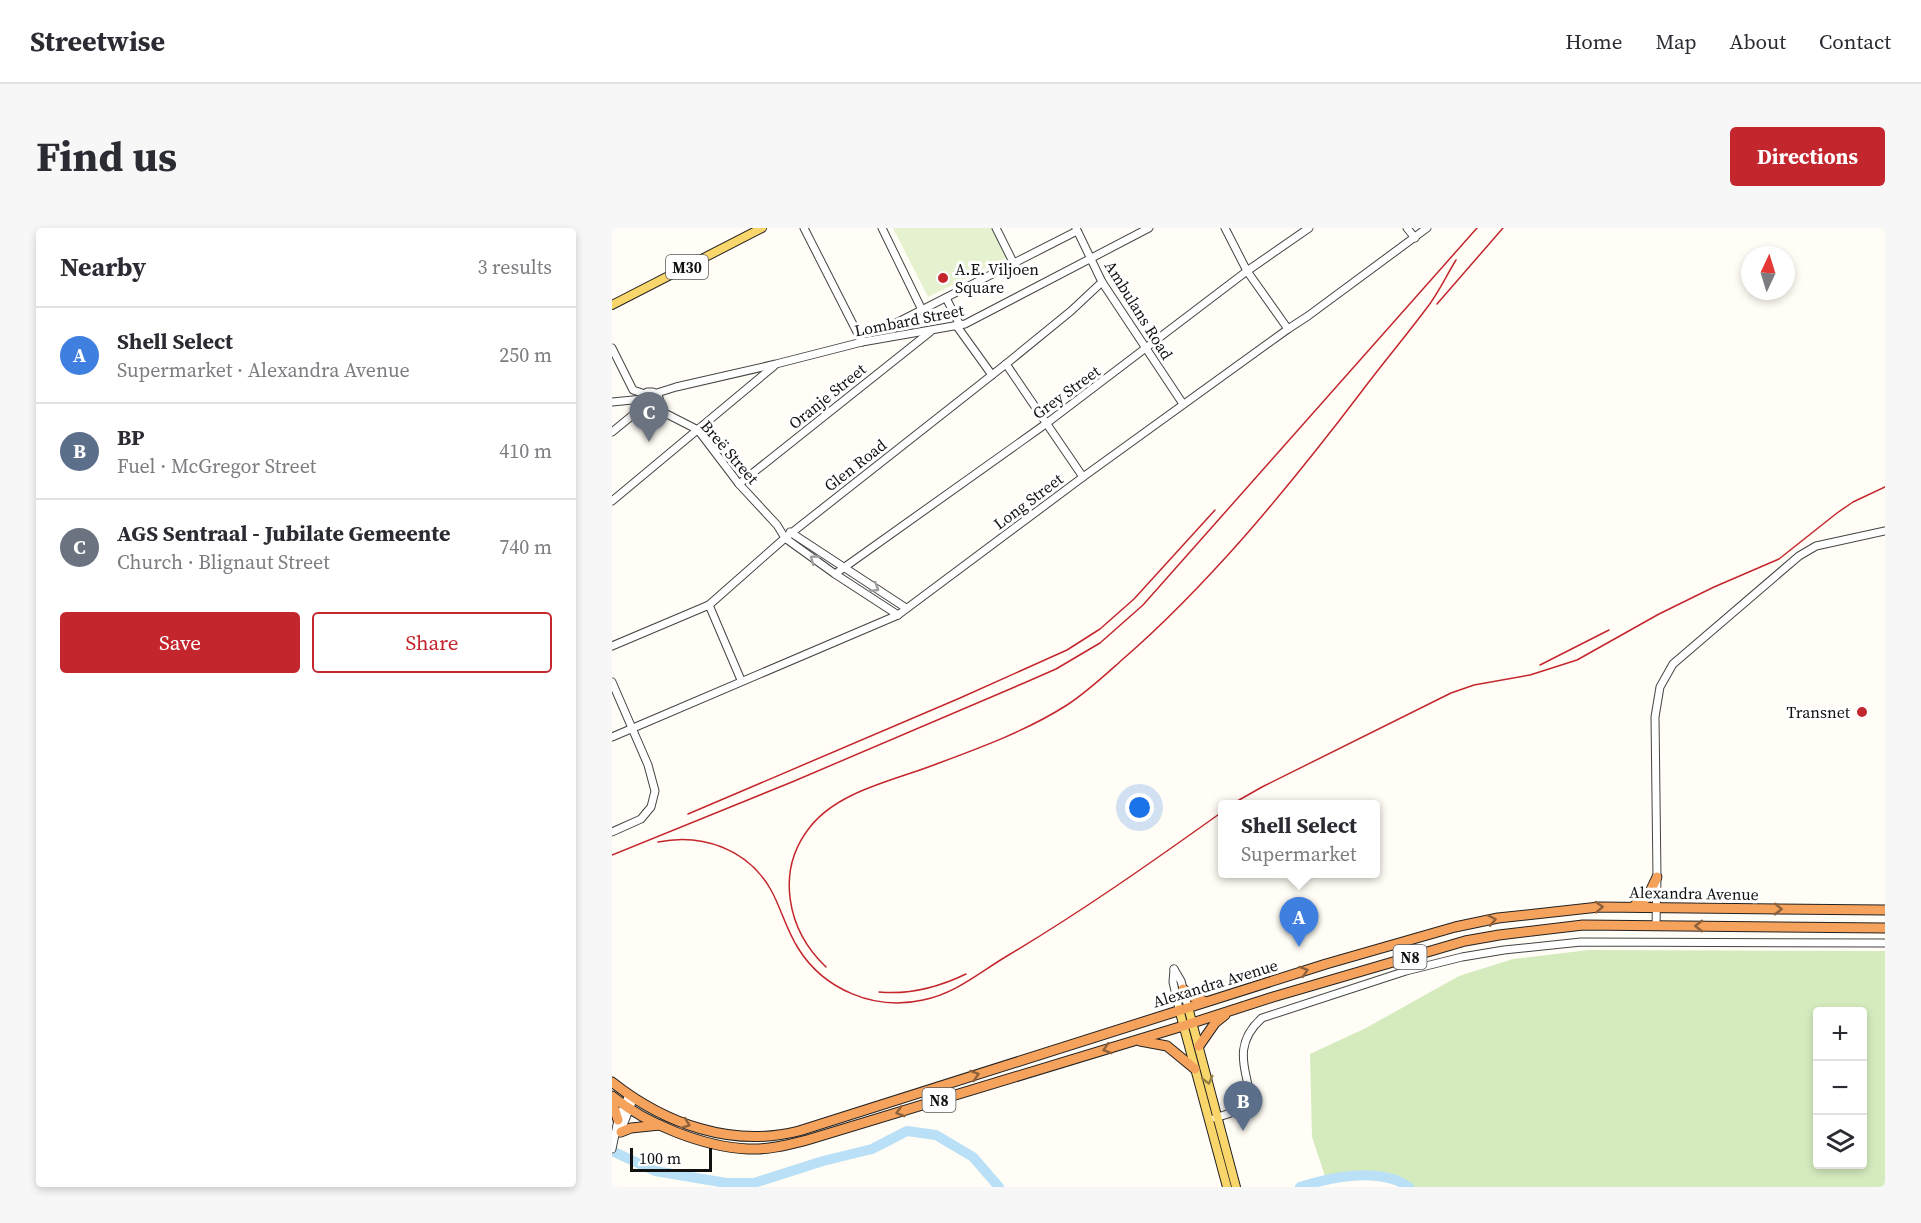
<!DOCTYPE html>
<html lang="en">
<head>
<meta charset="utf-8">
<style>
	:root { --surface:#fff; --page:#f7f7f7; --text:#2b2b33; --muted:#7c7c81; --line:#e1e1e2; --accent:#c4262e }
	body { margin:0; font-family:"Source Serif 4",serif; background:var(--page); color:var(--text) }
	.controls { position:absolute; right:18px; bottom:18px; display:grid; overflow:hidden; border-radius:6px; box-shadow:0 3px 9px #0003 }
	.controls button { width:54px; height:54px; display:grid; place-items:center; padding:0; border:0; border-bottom:2px solid var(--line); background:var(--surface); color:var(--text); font:30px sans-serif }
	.compass { position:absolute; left:1129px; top:18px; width:54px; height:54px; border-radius:50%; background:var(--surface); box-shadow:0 3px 9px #0003; rotate:4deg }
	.scale { position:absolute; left:18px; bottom:15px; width:82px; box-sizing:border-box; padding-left:6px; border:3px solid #111; border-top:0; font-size:16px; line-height:21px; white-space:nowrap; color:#111; -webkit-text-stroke:4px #fff; paint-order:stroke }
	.you { position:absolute; left:528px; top:580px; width:21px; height:21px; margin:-15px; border:4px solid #fff; border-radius:50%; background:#1a73e8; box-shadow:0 0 0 9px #1a73e833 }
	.badge { display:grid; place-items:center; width:39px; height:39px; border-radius:50%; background:var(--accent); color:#fff; font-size:20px; font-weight:700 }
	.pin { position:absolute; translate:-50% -50px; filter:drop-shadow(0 2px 3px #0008) }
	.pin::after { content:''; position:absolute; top:32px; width:21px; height:18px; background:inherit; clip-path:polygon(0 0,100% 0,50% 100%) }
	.popup { position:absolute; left:606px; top:572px; width:162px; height:78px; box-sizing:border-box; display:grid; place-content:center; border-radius:6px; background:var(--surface); filter:drop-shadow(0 2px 4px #0005); font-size:20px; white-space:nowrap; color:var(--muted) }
	.popup b { font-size:22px; color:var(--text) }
	.popup::after { content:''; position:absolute; left:50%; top:100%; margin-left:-12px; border:12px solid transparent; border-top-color:var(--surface) }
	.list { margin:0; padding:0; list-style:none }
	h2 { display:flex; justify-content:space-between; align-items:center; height:78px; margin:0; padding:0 24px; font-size:26px }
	h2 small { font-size:20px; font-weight:400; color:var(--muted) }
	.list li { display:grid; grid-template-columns:39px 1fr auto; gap:18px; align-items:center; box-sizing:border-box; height:96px; padding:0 24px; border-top:2px solid var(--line) }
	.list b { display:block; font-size:22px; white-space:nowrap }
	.list p { margin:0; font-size:20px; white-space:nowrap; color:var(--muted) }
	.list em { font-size:20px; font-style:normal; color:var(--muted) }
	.actions { display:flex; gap:12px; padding:18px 24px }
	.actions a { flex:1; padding:14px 0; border:2px solid var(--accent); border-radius:6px; text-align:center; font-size:21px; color:var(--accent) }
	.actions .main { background:var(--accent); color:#fff }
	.icon { flex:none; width:33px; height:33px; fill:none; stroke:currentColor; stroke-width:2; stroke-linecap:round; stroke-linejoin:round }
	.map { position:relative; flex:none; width:1273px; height:959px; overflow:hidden; border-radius:6px }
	header { display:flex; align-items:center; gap:36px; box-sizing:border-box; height:84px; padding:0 30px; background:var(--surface); border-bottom:2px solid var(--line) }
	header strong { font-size:28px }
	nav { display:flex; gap:33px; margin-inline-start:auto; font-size:21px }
	.intro { display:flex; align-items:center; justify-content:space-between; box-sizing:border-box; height:144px; padding:0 36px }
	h1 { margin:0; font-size:42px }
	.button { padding:15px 27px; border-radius:6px; background:var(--accent); color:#fff; font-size:21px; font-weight:700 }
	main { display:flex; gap:36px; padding:0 36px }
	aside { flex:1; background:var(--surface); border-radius:6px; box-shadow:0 3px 9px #0003 }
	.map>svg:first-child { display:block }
</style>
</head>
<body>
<header>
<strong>Streetwise</strong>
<nav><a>Home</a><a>Map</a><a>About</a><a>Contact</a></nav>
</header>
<div class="intro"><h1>Find us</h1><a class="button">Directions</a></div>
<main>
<aside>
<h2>Nearby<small>3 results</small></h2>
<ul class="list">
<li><span class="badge" style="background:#3f7fe0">A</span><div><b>Shell Select</b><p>Supermarket · Alexandra Avenue</p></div><em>250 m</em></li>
<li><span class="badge" style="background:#5c6f8a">B</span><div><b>BP</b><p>Fuel · McGregor Street</p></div><em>410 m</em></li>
<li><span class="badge" style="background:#6b7280">C</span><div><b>AGS Sentraal - Jubilate Gemeente</b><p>Church · Blignaut Street</p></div><em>740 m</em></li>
</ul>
<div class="actions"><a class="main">Save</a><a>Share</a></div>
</aside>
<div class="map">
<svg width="1273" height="959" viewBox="0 0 1273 959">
	<rect width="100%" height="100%" fill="#fffdf5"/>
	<path fill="#d5ebbd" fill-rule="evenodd" d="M976,722l297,1v236h-476c-29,-14 -51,-10 -83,-8l-14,-42 -2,-83 56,-26 93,-52 54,-17zM1206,784h44v152h-44z"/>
	<path fill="#e6f2cf" d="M281,0h98l15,30 -78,39z"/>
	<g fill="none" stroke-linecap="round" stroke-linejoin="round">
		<g stroke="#b9e0f7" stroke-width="10">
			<path d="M0,923l43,20 71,12h28l69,-22 49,-12 35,-18 29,4 37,22 26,30"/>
			<path d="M688,959c28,-9 63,-17 92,-8 6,1 12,5 17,8"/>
		</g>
		<defs>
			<g id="minor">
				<path d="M192,0l58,114"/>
				<path d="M270,0l40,82"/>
				<path d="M384,0l18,36"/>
				<path d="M464,0l26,54 81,122"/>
				<path d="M613,0l22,43 41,58"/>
				<path d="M795,0l8,10"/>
				<path d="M334,70l14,27"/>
				<path d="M280,97l185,-94"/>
				<path d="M344,97l36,50"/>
				<path d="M0,120l21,42 12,4"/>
				<path d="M394,136l77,113"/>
				<path d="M45,165l19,-6 100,-23 86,-22 103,-18 184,-96"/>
				<path d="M0,174l31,-3"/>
				<path d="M43,180l5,-7 -2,-6 -5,-3h-6l-4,7 2,6 4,3h6l43,22 41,54 38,41 8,13 50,36 63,41"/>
				<path d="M0,204l33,-27"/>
				<path d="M127,256l191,-152"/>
				<path d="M0,273l162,-135"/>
				<path d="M178,304l116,76"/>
				<path d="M223,346l212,-151 200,-152 62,-43"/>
				<path d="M97,377l32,75"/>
				<path d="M0,418l97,-41 76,-67 221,-174 65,-53 31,-29"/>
				<path d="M0,454l36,83 7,26 -4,16 -10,12 -29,13"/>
				<path d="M0,509l286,-122 185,-138 205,-148 20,-13 119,-88"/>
				<path d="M1044,698l1,-49 -2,-160 5,-30 13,-23 126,-108 17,-10 69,-15"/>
				<path d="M562,741l-1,13 6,27"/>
				<path d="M562,741l7,12 7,26"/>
				<path d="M603,890c9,-3 23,-6 30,-13 16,-16 -23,-52 17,-87l144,-47 56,-14 42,-7 77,-8 304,1"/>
				<path d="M8,905l14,-36"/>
				<path d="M0,921l6,-29 11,-25"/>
			</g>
			<g id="major">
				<path d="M0,77l150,-77"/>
				<path d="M576,779l48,180"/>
				<path d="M567,781l48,178"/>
			</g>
			<g id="highway">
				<path d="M1023,677l12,-7 10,-21"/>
				<path d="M571,761l10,8 11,4"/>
				<path d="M528,813l27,5 28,23"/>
				<path d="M587,818l16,-23 10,-8"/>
				<path d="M0,854c53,42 120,66 187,49l527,-167 129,-37 43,-9 101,-11 286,3"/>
				<path d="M0,868c34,28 92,51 136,53 20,1 39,-4 59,-9l376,-114 90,-29 192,-56 34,-6 84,-10 302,3"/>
				<path d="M0,873l6,19"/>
				<path d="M9,904l10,-4 29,-3"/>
			</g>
		</defs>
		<use href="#minor" stroke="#444" stroke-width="9"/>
		<use href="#major" stroke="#222" stroke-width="10"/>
		<use href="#highway" stroke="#222" stroke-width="11"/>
		<use href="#minor" stroke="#fff" stroke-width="7"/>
		<use href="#major" stroke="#f9d66b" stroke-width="8"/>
		<use href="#highway" stroke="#f5a25d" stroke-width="9"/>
		<g stroke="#c4262e" stroke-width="1.5">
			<path d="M825,76l66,-76"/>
			<path d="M928,437l69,-35"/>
			<path d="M620,576l30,-17 189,-94 23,-8 56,-10 47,-15 82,-46 55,-27 65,-28 58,-46 16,-11 32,-15"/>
			<path d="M76,586l272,-116 107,-48 33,-21 34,-30 81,-89"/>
			<path d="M46,614c44,-9 90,7 113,48 10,18 15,39 27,58 26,42 77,63 125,52 32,-6 57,-28 84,-44 74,-44 145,-94 215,-144"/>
			<path d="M0,627l180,-73 232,-99 32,-14 44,-26 43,-38 334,-377"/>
			<path d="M214,739c-39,-37 -51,-96 -16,-140 29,-37 87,-47 129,-64 43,-16 89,-33 128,-58 20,-13 38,-30 56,-46 44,-38 83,-79 121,-122 41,-47 80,-96 118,-146 21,-28 43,-54 64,-82 12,-15 20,-33 30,-49"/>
			<path d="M267,764c31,3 60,-5 87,-18"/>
		</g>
	</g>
	<defs><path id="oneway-chevron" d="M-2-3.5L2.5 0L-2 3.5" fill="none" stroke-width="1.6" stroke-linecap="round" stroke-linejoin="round" transform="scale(1.5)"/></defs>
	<g stroke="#a0a0a0">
		<use href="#oneway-chevron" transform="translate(202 331) rotate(-144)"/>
		<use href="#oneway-chevron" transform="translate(263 360) rotate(32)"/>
	</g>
	<g stroke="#8e613b">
		<use href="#oneway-chevron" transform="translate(987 679) rotate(-3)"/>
		<use href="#oneway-chevron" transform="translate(1166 681) rotate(1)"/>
		<use href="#oneway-chevron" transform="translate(880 692) rotate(-11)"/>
		<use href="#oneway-chevron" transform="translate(1087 698) rotate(180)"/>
		<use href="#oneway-chevron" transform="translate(692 743) rotate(-18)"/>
		<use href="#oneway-chevron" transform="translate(495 821) rotate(163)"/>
		<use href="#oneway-chevron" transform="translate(363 847) rotate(-18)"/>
		<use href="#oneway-chevron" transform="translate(288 884) rotate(163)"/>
		<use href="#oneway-chevron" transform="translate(74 896) rotate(21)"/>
	</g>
	<use stroke="#917d42" href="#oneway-chevron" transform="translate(596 852) rotate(76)"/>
	<g fill="#c4262e" stroke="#fff" stroke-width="2">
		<circle cx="331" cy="50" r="6"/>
		<circle cx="1250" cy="484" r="6"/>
	</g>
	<g text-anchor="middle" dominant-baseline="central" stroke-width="6" stroke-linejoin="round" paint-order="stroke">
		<g fill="#fff" stroke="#585858" stroke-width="1.5">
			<rect x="54" y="27" width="42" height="24" rx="4.5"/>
			<rect x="781.5" y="717" width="33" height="24" rx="4.5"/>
			<rect x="310.5" y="860" width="33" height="24" rx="4.5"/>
		</g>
		<g font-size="15" font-weight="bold" fill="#111">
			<text x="75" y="39">M30</text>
			<text x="798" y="729">N8</text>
			<text x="327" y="872">N8</text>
		</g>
		<g font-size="16" fill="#111" stroke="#fff" text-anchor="start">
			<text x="343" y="41">A.E. Viljoen<tspan x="343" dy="18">Square</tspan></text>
			<text x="1238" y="484" text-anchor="end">Transnet</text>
		</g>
		<g font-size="16" fill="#111" stroke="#fff">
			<text transform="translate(527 82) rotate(58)">Ambulans Road</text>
			<text transform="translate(297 92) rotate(-11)">Lombard Street</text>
			<text transform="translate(454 164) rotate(-36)">Grey Street</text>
			<text transform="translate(215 168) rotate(-39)">Oranje Street</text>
			<text transform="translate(118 224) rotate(49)">Breë Street</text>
			<text transform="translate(243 237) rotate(-38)">Glen Road</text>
			<text transform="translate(416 273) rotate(-37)">Long Street</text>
			<text transform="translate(1082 665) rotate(1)">Alexandra Avenue</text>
			<text transform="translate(603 755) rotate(-17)">Alexandra Avenue</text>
		</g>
	</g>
</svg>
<div class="controls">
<button>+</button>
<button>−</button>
<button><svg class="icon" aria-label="layers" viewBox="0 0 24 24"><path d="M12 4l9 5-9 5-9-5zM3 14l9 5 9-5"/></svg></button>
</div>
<svg class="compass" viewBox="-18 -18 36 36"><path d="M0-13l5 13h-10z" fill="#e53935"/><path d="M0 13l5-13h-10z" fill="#7c7c81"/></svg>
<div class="scale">100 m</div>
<div class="you"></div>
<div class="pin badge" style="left:687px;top:719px;background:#3f7fe0">A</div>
<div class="popup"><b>Shell Select</b>Supermarket</div>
<div class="pin badge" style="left:631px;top:903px;background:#5c6f8a">B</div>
<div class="pin badge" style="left:37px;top:214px;background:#6b7280">C</div>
</div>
</main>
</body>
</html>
